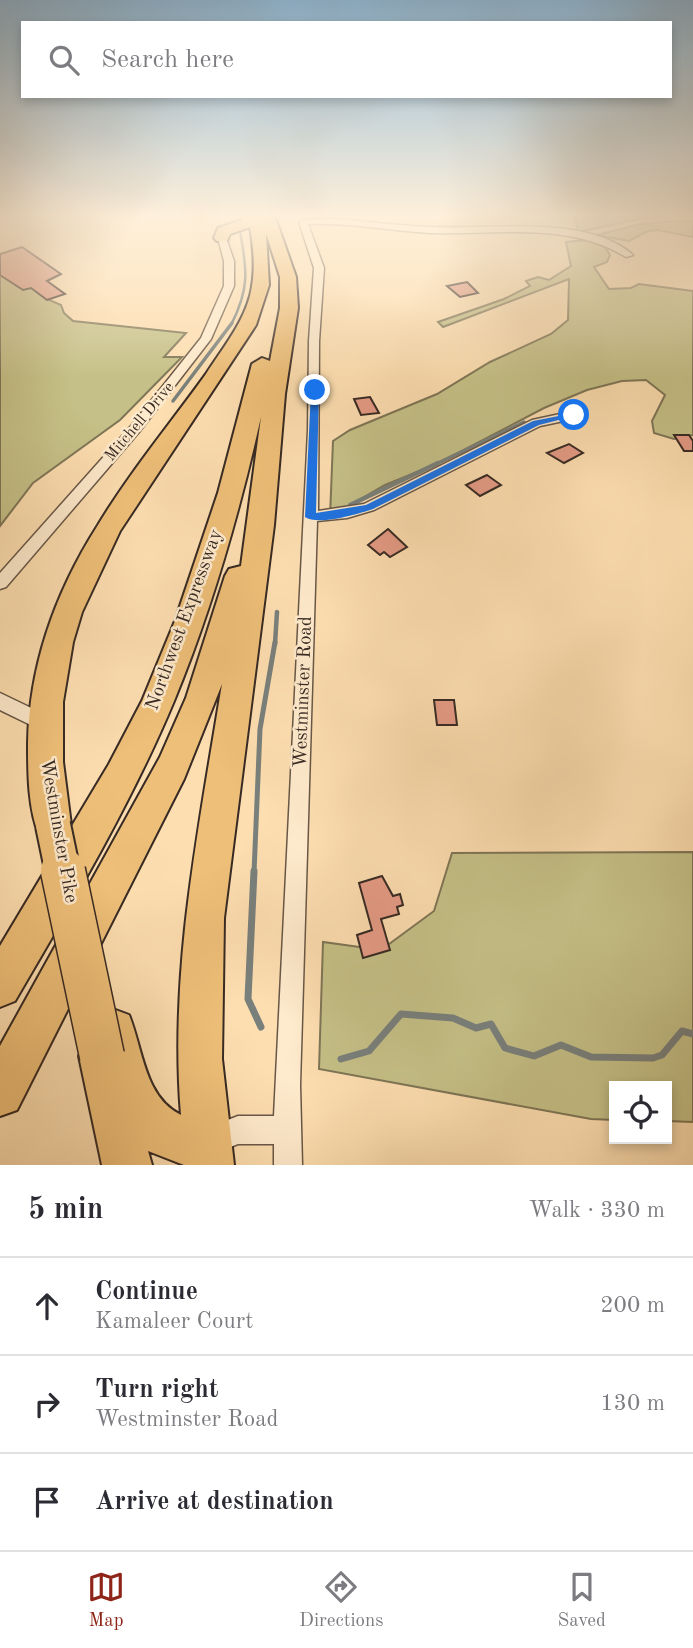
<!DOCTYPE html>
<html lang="en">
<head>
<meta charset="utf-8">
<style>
	:root { --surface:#fff; --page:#f7f7f7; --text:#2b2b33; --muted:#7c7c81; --line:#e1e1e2; --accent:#8f2418 }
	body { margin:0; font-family:"Old Standard TT",serif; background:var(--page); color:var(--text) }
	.controls { position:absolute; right:21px; bottom:21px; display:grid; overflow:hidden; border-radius:0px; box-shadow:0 4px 10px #0003 }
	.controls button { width:63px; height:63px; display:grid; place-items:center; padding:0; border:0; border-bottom:2px solid var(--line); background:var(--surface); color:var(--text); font:35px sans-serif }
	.stop { position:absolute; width:21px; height:21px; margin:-16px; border:5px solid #1a73e8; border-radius:50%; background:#fff }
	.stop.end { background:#1a73e8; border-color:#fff; box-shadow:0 2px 7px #0008 }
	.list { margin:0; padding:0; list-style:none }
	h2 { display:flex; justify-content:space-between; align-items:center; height:91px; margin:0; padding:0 28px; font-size:30px }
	h2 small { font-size:23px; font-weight:400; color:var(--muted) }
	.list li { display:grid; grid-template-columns:46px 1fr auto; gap:21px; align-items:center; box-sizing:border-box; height:98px; padding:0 28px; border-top:2px solid var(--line) }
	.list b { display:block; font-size:26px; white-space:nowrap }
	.list p { margin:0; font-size:23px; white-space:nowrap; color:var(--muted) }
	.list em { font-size:23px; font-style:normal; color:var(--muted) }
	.icon { flex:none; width:38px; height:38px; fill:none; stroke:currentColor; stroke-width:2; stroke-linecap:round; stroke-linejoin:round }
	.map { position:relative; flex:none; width:693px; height:1165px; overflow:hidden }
	.search { position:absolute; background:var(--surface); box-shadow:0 4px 10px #0003; left:21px; right:21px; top:21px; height:77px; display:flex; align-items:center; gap:18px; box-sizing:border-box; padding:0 24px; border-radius:0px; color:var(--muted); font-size:26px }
	.sheet { height:385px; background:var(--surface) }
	nav { display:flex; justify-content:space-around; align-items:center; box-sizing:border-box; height:98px; border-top:2px solid var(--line); background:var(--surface); font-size:19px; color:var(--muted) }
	nav a { display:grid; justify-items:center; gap:4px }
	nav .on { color:var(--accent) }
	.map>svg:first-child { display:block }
</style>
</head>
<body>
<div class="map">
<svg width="693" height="1165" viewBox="0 0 693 1165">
	<rect width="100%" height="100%" fill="#fddeb0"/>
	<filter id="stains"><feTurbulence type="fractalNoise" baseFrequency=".00286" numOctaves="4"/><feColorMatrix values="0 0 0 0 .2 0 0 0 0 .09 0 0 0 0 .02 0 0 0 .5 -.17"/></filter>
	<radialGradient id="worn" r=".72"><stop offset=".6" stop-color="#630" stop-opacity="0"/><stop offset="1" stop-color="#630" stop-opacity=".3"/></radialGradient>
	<g fill="#c5c087" stroke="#7e7556" stroke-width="2">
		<path d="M573,214h111l-45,5 -60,13z"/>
		<path d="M693,220v17l-35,-7 -10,1 -19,10 -32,-6 44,-11z"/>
		<path d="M587,240l16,4 7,11 -3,7 -13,5 15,22 22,-1 8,-4 54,7v144l-19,4 -20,-6 -2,-12 13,-26 -19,-15 -24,1 -35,9 -43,18 -107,56 -52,21 -55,32 3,-76 17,-11 87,-36 53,-32 61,-28 17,-14 1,-41 -126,48 -5,-5 66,-23 26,-13 -4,-5 12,-4 11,3 22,-14 -5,-24z"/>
		<path d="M20,266l27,33 14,6 3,8 9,8 113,12 -22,24h18l-62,63 -87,63 -33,43v-252z"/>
		<path d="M693,852v270l-26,-1v-35h-53v34l-23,-1 -272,-50 4,-127 58,8 53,-39 18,-58z"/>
	</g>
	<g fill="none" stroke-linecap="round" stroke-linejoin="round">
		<path stroke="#79807c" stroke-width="2.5" d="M231,325c19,-37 16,-55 9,-94"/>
		<g stroke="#79807c" stroke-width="3.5">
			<path d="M173,401l59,-78"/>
			<path d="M434,465l90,-43"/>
		</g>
		<g stroke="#79807c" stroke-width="4.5">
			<path d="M350,505l88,-42"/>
			<path d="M275,644l2,-32"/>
		</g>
		<path stroke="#79807c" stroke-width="5" d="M254,873l6,-144 15,-87"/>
		<g stroke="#79807c" stroke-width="7">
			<path d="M254,871l-6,128 13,28"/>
			<path d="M341,1059l28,-8 32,-37 52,4 23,10 15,-4 14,24 29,8 27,-11 30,12 62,1 9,-3 20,-24 11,3"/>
		</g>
	</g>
	<g fill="#e59b86" stroke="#372a24" stroke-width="2">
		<path d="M22,247l39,27 -14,7 18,13 -18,6 -16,-12 -8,2 -23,-15v-21z"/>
		<path d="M467,282l11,11 -18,4 -13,-11z"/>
		<path d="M370,397l9,16 -18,2 -7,-16z"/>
		<path d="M674,435h15l4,6v10h-9z"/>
		<path d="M569,444l14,9 -19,10 -17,-10z"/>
		<path d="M487,475l14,10 -21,11 -14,-11z"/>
		<path d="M388,529l19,18 -17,10 -6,-5 -4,3 -12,-10z"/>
		<path d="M434,700h20l3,25h-20z"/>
		<path d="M382,876l11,20 7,-2 3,11 -6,2 2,7 -18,5 9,31 -27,8 -6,-23 15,-5 -13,-47z"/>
	</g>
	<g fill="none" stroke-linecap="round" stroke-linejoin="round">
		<defs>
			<g id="street">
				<path d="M335,219c32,2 64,7 96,8 58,3 156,-13 202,28l-7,2c-58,-36 -130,-22 -195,-24 -41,-2 -82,-11 -123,-9l16,44 -5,73 -1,170 46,-7 168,-84 42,-9 6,4 -2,3 -38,8 -166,84 -27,8 -30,3 -17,564 2,80h-28v-21h-36l-28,11 -10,-4 -4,-10 4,-10 38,-15h36l34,-686 1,-89 5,-73 -15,-46 4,-2z"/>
				<path d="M222,235l4,3 8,23v25l-23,53 -72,93 -133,155 -6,2v-16l131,-147 70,-88 23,-52v-25l-6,-23z"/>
				<path d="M0,693l50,24 2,6 -2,6 -7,2 -43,-21z"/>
			</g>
			<path id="highway" d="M245,214h14l-1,4 3,1 -1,-5h14l22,63 2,31 -13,86 -11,131 -50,393 -2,141 12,106h-50l-36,-14 4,14h-50l-23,-109 7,-16 6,-3 -1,-6 6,-16 16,-6 16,6c14,34 15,82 52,100 -12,-145 18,-287 41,-431l-38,95 -167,331 -17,6v-70l160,-289 26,-59 39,-122 4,-7 12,-3 20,-149c-22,97 -49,192 -87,284 -44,105 -102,202 -159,300l-15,6v-61l109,-182 33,-63 33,-80 43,-128 34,-129 10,-6 8,3 10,-53v-31l-14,-44 3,52 -13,40 -136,206 -38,81 -9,30 -10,60v60l8,63 -5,13 -13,5 -13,-5c-12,-29 -12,-64 -12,-94 1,-79 28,-153 70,-219 32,-53 72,-101 108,-151 16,-25 36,-49 44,-78 6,-23 4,-46 0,-69l-20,7 -3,7h-10l-3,-3 4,-10 24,-8z"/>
		</defs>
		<use href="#street" stroke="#685747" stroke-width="3"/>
		<use href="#highway" stroke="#372a24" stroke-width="4"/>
		<use href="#street" fill="#feeacc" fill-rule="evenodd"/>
		<use href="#highway" fill="#eebf78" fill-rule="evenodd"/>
		<defs>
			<path id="highway-bridge-far1" d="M53,825l10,48"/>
			<path id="highway-bridge" d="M63,871l39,185"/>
		</defs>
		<use href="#highway-bridge-far1" stroke="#372a24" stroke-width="38" stroke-linecap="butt"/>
		<use href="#highway-bridge" stroke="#372a24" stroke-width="47" stroke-linecap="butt"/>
		<use href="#highway-bridge-far1" stroke="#eebf78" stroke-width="34"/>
		<use href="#highway-bridge" stroke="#eebf78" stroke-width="44"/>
	</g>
	<linearGradient id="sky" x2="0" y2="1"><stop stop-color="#8db6d4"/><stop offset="0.57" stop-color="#fef0db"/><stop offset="1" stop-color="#fef0db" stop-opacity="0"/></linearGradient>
	<rect width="693" height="377" fill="url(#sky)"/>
	<path fill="#1a73e8" d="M315,388l4,2 -3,123 50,-8 167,-84 41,-8 4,2 -39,10 -166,84c-15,5 -55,17 -68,8l6,-127z"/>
	<g text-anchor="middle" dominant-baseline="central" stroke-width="5" stroke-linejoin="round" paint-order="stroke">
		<g font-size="16" fill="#372a24" stroke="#feeacc">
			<text transform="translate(140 422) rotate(-50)">Mitchell Drive</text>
		</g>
		<g font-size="19" fill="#372a24" stroke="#feeacc">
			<text transform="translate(185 620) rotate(-70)">Northwest Expressway</text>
			<text transform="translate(304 692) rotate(-88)">Westminster Road</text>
			<text transform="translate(58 831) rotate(80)">Westminster Pike</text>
		</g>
	</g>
	<rect width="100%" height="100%" filter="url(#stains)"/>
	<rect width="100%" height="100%" fill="url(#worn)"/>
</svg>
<div class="controls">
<button><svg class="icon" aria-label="locate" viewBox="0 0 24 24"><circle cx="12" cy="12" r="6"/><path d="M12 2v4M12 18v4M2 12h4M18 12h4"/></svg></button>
</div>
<div class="stop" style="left:574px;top:415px"></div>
<div class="stop end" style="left:315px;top:390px"></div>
<div class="search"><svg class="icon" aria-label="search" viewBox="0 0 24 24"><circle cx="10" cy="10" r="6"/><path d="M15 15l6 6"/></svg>Search here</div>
</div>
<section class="sheet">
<h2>5 min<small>Walk · 330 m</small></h2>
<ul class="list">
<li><svg class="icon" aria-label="ahead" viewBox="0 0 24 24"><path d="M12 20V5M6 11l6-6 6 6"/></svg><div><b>Continue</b><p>Kamaleer Court</p></div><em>200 m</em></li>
<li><svg class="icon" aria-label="right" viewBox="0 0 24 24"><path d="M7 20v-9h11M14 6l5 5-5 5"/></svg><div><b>Turn right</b><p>Westminster Road</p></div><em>130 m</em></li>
<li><svg class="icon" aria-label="arrive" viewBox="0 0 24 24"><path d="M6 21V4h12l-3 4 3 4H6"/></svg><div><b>Arrive at destination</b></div></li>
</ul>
</section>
<nav>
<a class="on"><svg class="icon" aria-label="map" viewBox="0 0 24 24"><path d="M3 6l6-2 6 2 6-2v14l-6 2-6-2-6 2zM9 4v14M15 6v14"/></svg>Map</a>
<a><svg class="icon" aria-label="directions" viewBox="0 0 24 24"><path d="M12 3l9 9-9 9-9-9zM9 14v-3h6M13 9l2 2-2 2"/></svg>Directions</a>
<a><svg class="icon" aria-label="saved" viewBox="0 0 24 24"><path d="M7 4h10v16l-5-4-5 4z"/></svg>Saved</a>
</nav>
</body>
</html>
